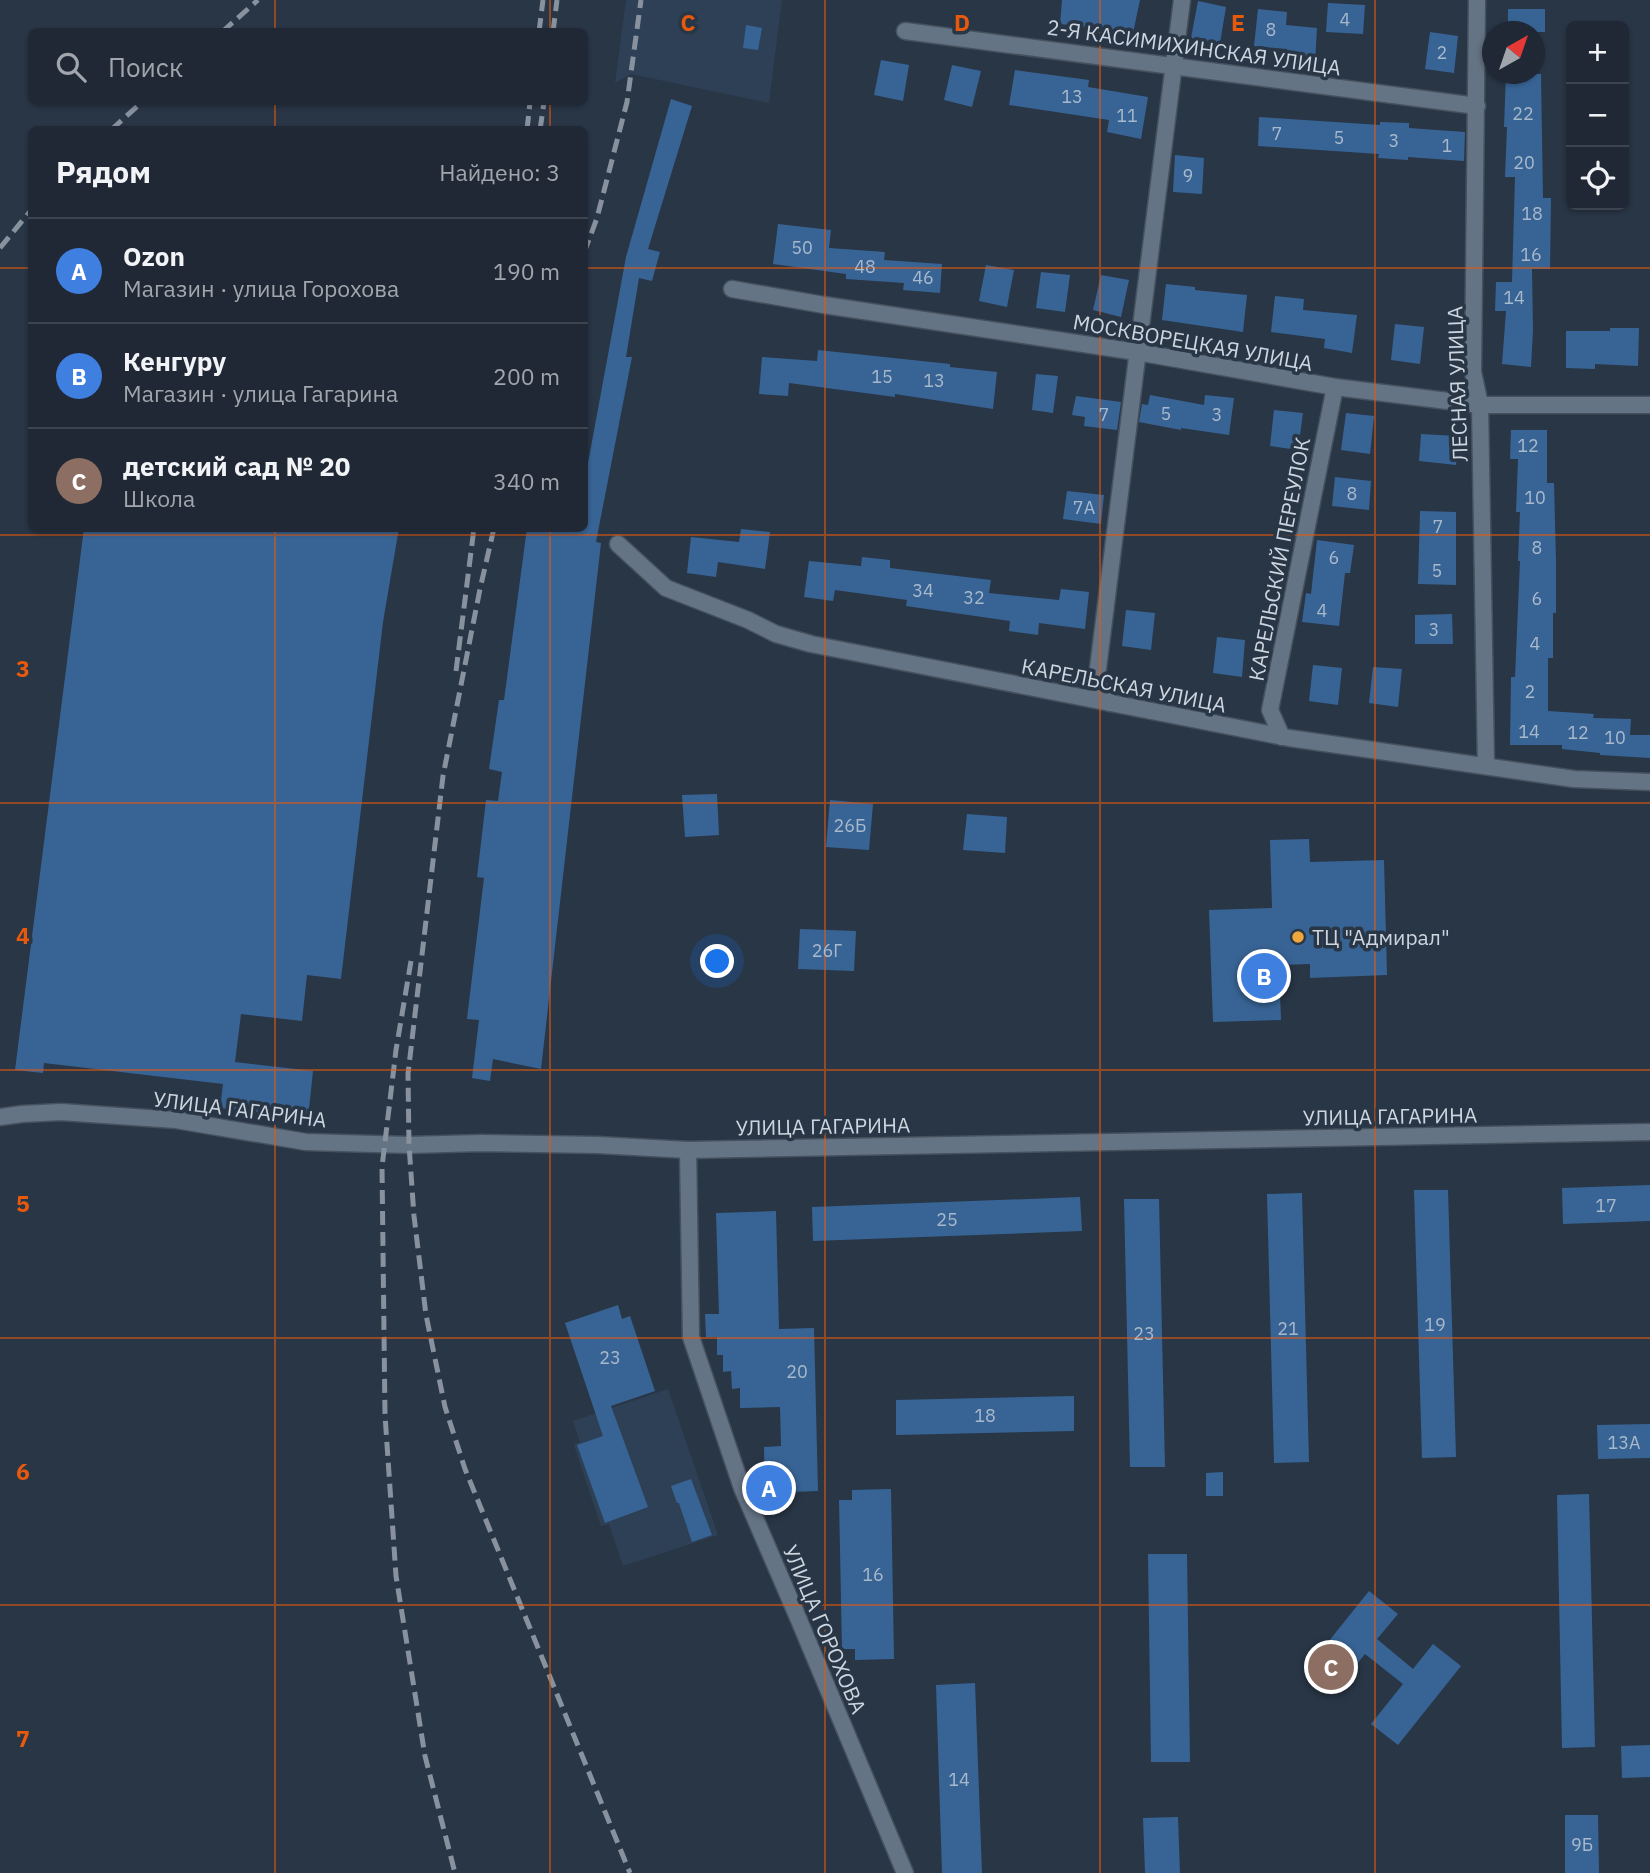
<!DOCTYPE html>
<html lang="ru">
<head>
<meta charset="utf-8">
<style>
	:root { --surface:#1f2834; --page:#2c3440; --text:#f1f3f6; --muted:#a1a6ac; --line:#3c444f; --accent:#d93025 }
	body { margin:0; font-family:"IBM Plex Sans",sans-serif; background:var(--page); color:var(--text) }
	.controls { position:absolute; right:21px; top:21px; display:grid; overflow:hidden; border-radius:10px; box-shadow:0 2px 5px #0004 }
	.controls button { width:63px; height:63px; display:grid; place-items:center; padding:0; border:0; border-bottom:2px solid var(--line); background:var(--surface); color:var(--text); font:35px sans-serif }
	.compass { position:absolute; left:1482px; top:21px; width:63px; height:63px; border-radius:50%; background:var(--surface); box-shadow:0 2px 5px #0004; rotate:40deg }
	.you { position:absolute; left:718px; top:962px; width:24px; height:24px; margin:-18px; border:5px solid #fff; border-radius:50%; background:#1a73e8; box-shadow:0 0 0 10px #1a73e833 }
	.badge { display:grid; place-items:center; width:46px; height:46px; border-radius:50%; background:var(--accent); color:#fff; font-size:23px; font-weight:700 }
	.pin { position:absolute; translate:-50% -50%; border:4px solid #fff; box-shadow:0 2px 7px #0006 }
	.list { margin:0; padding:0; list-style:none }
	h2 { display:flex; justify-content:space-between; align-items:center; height:91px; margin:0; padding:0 28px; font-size:30px }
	h2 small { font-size:23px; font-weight:400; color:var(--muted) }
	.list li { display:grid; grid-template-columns:46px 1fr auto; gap:21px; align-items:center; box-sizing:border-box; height:105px; padding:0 28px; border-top:2px solid var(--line) }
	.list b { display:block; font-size:26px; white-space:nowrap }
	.list p { margin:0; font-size:23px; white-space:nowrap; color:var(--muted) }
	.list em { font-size:23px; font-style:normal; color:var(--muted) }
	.icon { flex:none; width:38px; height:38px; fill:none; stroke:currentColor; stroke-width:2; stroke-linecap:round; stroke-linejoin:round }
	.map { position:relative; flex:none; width:1650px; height:1873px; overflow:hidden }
	.search { position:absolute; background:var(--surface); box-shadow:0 2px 5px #0004; left:28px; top:28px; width:560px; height:77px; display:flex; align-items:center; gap:18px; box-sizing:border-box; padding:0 24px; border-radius:10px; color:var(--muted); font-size:26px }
	.panel { position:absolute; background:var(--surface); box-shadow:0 2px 5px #0004; left:28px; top:126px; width:560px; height:406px; border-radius:10px }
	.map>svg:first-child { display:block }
</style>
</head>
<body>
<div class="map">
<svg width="1650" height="1873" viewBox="0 0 1650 1873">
	<rect width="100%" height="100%" fill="#293646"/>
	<g fill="#2e4055">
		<path d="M626,0h156l-13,103 -138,-29 -16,9z"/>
		<path d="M668,1389l50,146 -95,31 -14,-42 -8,2 -27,-81 6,-3 -7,-21z"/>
	</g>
	<g fill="#386495">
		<path d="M1062,0h78l-7,33 -44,-8 -1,2 -28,-3z"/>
		<path d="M1198,1l28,6 -6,36 -29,-5z"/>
		<path d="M1328,3l37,2 -2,29 -37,-2z"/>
		<path d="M1258,9l29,3 -1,13 31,3 -2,36 -29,-2 1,-13 -33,-3z"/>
		<rect x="1508" y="9" width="37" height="23"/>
		<path d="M746,25l16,3 -4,22 -15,-2z"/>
		<path d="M1430,32l28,4 -4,37 -29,-4z"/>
		<path d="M881,60l28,5 -6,36 -29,-6z"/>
		<path d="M952,65l29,6 -9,36 -28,-7z"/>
		<path d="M1015,70l74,10 -1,7 60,10 -7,42 -34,-7 2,-12 -100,-15z"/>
		<path d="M1506,74h35l2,124h8l-1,71h-18l1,61 -2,37 -29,-3 4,-53h-11l1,-29h16l3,-105h-10l2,-50h-3z"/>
		<path d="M671,99l21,7 -44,143 12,3 -8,29 -13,-3 -13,79h6l-36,185 5,1 -60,526 -48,-10 -3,22 -18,-3 7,-58 -12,-1 17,-141 -7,-1 9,-77 12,1 4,-29 -13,-3 10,-69h5l23,-172h57v-43l42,-228z"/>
		<path d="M1259,117l121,8v-3l29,1v5l56,4 -1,29 -56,-4v3l-30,-2 1,-4 -121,-8z"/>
		<path d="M1175,155l29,3 -2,36 -29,-2z"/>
		<path d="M778,224l53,6 -2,18 56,4 -1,8 58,4 -2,29 -37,-3 1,-7 -58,-4v-5l-73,-10z"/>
		<path d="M986,265l28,5 -7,37 -28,-6z"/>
		<path d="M1041,272l29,3 -5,37 -29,-4z"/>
		<path d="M1101,275l28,5 -8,37 -28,-7z"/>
		<path d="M1166,284l29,3v3l52,5 -4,37 -81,-12z"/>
		<path d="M1275,296l29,3 -1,11 54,5 -5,38 -28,-5 1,-9 -54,-7z"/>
		<path d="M1395,324l29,3 -4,37 -29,-4z"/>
		<path d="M1610,328h29l-1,38 -43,-2v5l-29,-1v-37h44z"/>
		<path d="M818,350l132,14v3l47,5 -4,37 -98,-15v3l-106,-14 -1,13 -29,-2 3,-37 55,4z"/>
		<path d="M1036,374l22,2 -5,37 -21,-3z"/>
		<path d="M1150,395l54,10 1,-10 29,3 -5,37 -48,-7v2l-42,-8 3,-18 6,1z"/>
		<path d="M1076,396l45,6 -4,28 -33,-4 1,-9 -13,-2z"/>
		<path d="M1274,410l29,3 -5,37 -28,-4z"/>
		<path d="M1346,413l28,3 -4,38 -29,-4z"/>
		<path d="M1511,430h36v53h7l2,78v52h-3v45h-5v53l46,3 -1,4 38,1 -1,16h20v23l-50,-3v-2l-38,-4v-4h-52l1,-68h4l5,-116h-2l2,-49h-4l2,-53h-8z"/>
		<path d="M1421,434l36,2 -1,29 -37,-4z"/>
		<path d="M1335,477l36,4 -2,29 -37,-4z"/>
		<path d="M1067,491l37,4 -3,29 -38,-5z"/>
		<path d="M1420,511l36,1v73l-38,-1z"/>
		<path d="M84,528h315l-16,94 -42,357 -34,-4 -5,46 -61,-7 -6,48 78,9 -5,47 -88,-10 3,-24 -179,-21 -1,10 -28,-3z"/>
		<path d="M741,529l29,3 -5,37 -47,-7 -2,15 -29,-4 4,-36 48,5z"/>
		<path d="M1317,540l37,5 -4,28h-5l-6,53 -37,-4 4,-29 5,1z"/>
		<path d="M862,557l28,3v8l101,12 -2,13 70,7 2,-11 28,3 -4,37 -46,-6 -1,12 -29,-4 1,-10 -104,-15 1,-6 -72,-10 -2,11 -29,-4 5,-36 52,5z"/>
		<path d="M1126,610l29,3 -4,37 -29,-4z"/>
		<path d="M1452,614l1,30h-38v-29z"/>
		<path d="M1217,637l28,3 -3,37 -29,-4z"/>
		<path d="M1313,665l29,3 -4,37 -29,-4z"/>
		<path d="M1373,667l29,2 -4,38 -29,-4z"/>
		<path d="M717,794l2,41 -34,2 -3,-42z"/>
		<path d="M830,800l43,4 -4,46 -43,-3z"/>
		<path d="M967,814l40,3 -2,36 -42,-3z"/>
		<path d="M1309,839l1,23 74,-2 3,115 -77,3v-14l-31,1 2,55 -68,2 -4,-112 63,-2 -2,-68z"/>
		<path d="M800,929l56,2 -2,40 -56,-2z"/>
		<path d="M1650,1185v36l-87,3 -1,-36z"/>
		<path d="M1414,1190h34l8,267 -34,1z"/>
		<path d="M1302,1193l7,269 -35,1 -7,-269z"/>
		<path d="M1080,1197l2,34 -269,10 -1,-34z"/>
		<path d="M1124,1199h35l6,268h-35z"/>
		<path d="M776,1211l3,118 35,-1 4,163 -53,2 -1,-46 17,-1 -1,-39 -40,1v-20l-8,1 -1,-18 -8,1v-17h-6v-18h-11l-1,-23h14l-3,-101z"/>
		<path d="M618,1305l4,14 8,-3 25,75 -44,15 37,101 -43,16 -28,-78 26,-9 -38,-113z"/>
		<path d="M1074,1396v35l-178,4v-35z"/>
		<path d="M1650,1424v34l-52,1 -1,-34z"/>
		<path d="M1223,1472v24h-17v-23z"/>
		<path d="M691,1479l21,56 -20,7 -13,-39h-2l-6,-17z"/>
		<path d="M891,1489l3,170 -39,1v-11h-13l-3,-149h13v-10z"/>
		<path d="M1589,1494l6,253 -33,1 -5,-253z"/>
		<path d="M1148,1554h39l3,208h-39z"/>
		<path d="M1369,1591l29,23 -21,25 36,30 20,-25 28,22 -63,79 -27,-21 32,-40 -38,-30 -33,41 -28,-23z"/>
		<path d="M975,1683l7,190h-40l-6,-188z"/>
		<path d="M1650,1745v32l-28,1 -1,-32z"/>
		<path d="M1565,1815h33l1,58h-34z"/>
		<path d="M1178,1817l2,56h-35l-2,-55z"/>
	</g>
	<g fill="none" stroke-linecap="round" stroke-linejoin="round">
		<defs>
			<g id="minor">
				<path d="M1477,0l-4,372 7,33 6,361"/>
				<path d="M905,31l572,75"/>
				<path d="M732,289l92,16 313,47 198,35 145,18h170"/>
				<path d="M618,544l48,44 82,32 28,14 35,10 478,94 285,41 76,3"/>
				<path d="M1110,703l-14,-19 86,-684"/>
				<path d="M1282,737l-12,-27 65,-323"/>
				<path d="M0,1117l22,-3 39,-2 115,8 130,22 103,3 72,-2 117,2 90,5 962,-18"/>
				<path d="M688,1150l3,187 51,151 57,132 106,253"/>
			</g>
		</defs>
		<use href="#minor" stroke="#46515e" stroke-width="19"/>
		<use href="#minor" stroke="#657485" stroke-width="16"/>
		<g stroke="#88929e" stroke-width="5" stroke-dasharray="14 7" stroke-linecap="butt">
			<path d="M222,32l36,-32"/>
			<path d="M539,32l4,-32"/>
			<path d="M553,32l4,-32"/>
			<path d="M111,130l31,-28"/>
			<path d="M527,130l3,-28"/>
			<path d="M540,130l4,-28"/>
			<path d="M0,248l32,-39"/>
			<path d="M584,253l13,-35 30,-116 14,-102"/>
			<path d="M494,528l-14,61 -37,187 -35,298 1,71 5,71 12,99 19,92 20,62 165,404"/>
			<path d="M456,671l18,-143"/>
			<path d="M411,961l-15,89 -14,117 3,248 11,161 29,180 30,117"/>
		</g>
	</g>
	<path fill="none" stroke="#e8590c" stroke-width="2" stroke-opacity="0.55" d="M275,0v32M550,0v32M825,0v1873M1100,0v1873M1375,0v1873M275,102v28M550,102v28M0,268h32M584,268h1066M275,528v1345M550,528v1345M0,535h1650M0,803h1650M0,1070h1650M0,1338h1650M0,1605h1650"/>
	<circle fill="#efa73d" stroke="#293646" stroke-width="2.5" cx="1298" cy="937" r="7"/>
	<g text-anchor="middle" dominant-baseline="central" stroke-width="7" stroke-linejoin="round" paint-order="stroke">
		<g font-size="18" fill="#a8b9cc">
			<text x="1345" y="19">4</text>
			<text x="1271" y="29">8</text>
			<text x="1442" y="52">2</text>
			<text x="1072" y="96">13</text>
			<text x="1523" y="113">22</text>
			<text x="1127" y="115">11</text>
			<text x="1277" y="133">7</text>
			<text x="1339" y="137">5</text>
			<text x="1394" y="140">3</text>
			<text x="1447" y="145">1</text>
			<text x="1524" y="162">20</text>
			<text x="1188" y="175">9</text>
			<text x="1532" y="213">18</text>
			<text x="802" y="247">50</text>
			<text x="1531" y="254">16</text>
			<text x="865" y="266">48</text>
			<text x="923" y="277">46</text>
			<text x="1514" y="297">14</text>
			<text x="882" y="376">15</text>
			<text x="934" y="380">13</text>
			<text x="1166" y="413">5</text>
			<text x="1104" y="414">7</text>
			<text x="1217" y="414">3</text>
			<text x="1528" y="445">12</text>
			<text x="1352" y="493">8</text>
			<text x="1535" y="497">10</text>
			<text x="1084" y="507">7А</text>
			<text x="1438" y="526">7</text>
			<text x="1537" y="547">8</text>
			<text x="1334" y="557">6</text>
			<text x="1437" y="570">5</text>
			<text x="923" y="590">34</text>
			<text x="974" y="597">32</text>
			<text x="1537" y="598">6</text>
			<text x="1322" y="610">4</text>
			<text x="1434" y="629">3</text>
			<text x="1535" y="643">4</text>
			<text x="1530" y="691">2</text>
			<text x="1529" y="731">14</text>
			<text x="1578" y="732">12</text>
			<text x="1615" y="737">10</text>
			<text x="850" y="825">26Б</text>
			<text x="827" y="950">26Г</text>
			<text x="1606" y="1205">17</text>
			<text x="947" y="1219">25</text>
			<text x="1435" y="1324">19</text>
			<text x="1288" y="1328">21</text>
			<text x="1144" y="1333">23</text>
			<text x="610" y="1357">23</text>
			<text x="797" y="1371">20</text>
			<text x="985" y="1415">18</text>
			<text x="1624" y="1442">13А</text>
			<text x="873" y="1574">16</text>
			<text x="959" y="1779">14</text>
			<text x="1582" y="1844">9Б</text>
		</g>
		<g font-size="21" fill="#cdd5df" stroke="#293646">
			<text transform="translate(1194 47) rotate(8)">2-Я КАСИМИХИНСКАЯ УЛИЦА</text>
			<text transform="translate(1193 342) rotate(10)">МОСКВОРЕЦКАЯ УЛИЦА</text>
			<text transform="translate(1457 384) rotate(-92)">ЛЕСНАЯ УЛИЦА</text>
			<text transform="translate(1279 559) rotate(-79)">КАРЕЛЬСКИЙ ПЕРЕУЛОК</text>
			<text transform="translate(1124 685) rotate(11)">КАРЕЛЬСКАЯ УЛИЦА</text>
			<text transform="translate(240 1109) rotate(7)">УЛИЦА ГАГАРИНА</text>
			<text transform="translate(1390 1116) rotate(-1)">УЛИЦА ГАГАРИНА</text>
			<text transform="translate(823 1126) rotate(-1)">УЛИЦА ГАГАРИНА</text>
			<text transform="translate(825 1629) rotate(67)">УЛИЦА ГОРОХОВА</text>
		</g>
		<g font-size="21" fill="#cdd5df" stroke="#293646" text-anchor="start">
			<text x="1312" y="937">ТЦ "Адмирал"</text>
		</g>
	</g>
	<g font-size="23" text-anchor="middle" font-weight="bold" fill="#e8590c" stroke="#293646" stroke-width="7" stroke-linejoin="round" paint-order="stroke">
		<text x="688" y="31">C</text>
		<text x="962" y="31">D</text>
		<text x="1238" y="31">E</text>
		<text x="23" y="677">3</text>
		<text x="23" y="944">4</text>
		<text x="23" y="1212">5</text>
		<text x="23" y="1480">6</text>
		<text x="23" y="1747">7</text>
	</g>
</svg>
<div class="controls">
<button>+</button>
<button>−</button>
<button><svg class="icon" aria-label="locate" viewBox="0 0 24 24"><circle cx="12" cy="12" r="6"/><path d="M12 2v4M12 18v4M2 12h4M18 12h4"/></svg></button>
</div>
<svg class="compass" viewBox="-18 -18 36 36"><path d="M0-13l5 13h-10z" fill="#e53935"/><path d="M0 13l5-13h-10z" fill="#a1a6ac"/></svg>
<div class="you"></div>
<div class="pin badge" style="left:769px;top:1488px;background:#3f7fe0">A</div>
<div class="pin badge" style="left:1264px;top:976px;background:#3f7fe0">B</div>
<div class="pin badge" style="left:1331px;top:1667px;background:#8d6e63">C</div>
<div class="search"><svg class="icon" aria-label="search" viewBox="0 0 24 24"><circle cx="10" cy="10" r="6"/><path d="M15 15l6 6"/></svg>Поиск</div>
<section class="panel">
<h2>Рядом<small>Найдено: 3</small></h2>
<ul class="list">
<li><span class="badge" style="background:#3f7fe0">A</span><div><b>Ozon</b><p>Магазин · улица Горохова</p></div><em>190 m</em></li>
<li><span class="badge" style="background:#3f7fe0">B</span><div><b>Кенгуру</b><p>Магазин · улица Гагарина</p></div><em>200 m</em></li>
<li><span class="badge" style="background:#8d6e63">C</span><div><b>детский сад № 20</b><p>Школа</p></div><em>340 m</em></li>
</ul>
</section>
</div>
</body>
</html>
